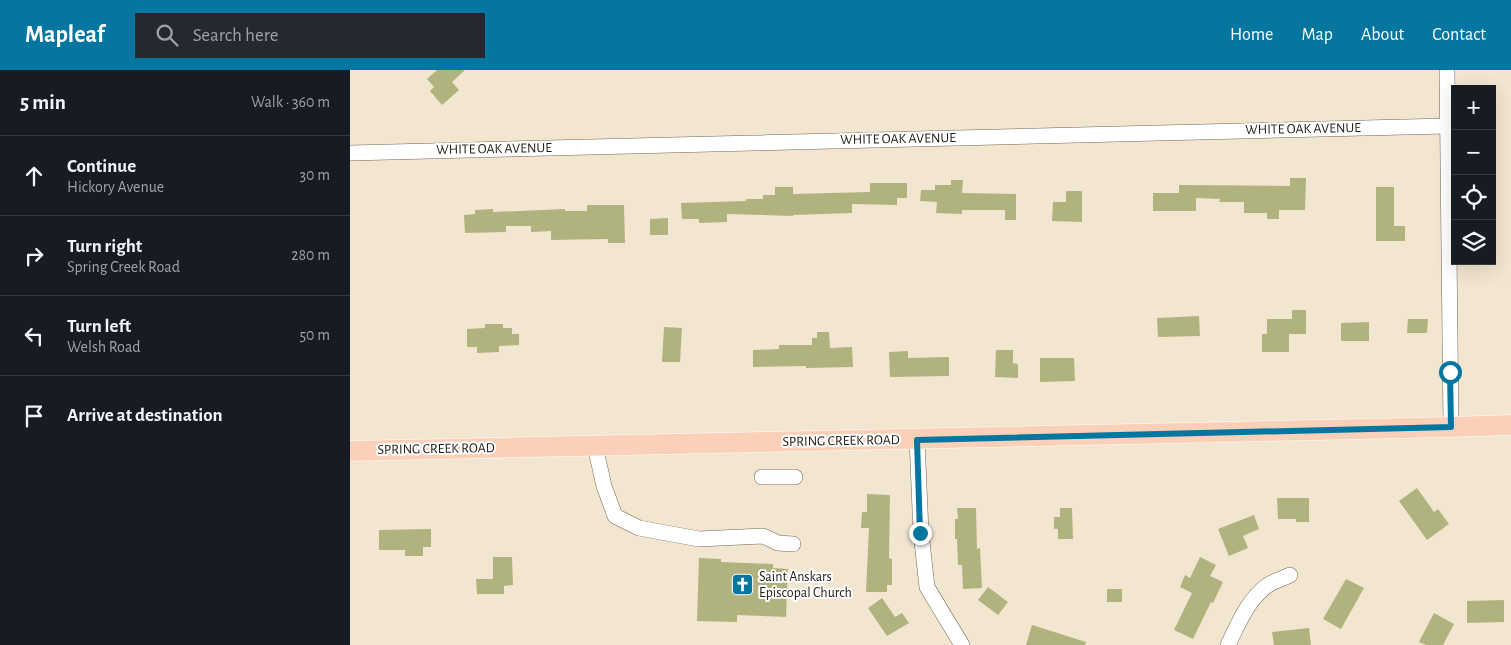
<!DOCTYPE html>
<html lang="en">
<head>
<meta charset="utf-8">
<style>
	:root { --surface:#171b24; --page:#242831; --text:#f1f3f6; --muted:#9ea1a6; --line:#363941; --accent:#0476a0 }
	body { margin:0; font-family:"Alegreya Sans",sans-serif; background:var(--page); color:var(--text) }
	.controls { position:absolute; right:15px; top:15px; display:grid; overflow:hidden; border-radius:0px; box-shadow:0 5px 20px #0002 }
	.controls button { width:45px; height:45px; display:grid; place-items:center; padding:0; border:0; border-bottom:1px solid var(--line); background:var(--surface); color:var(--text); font:25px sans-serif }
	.stop { position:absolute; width:15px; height:15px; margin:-11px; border:4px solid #0476a0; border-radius:50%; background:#fff }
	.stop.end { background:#0476a0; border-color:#fff; box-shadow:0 1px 5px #0008 }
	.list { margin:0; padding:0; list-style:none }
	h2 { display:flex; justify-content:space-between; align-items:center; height:65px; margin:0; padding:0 20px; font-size:21px }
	h2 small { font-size:16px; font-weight:400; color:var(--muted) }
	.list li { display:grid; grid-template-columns:32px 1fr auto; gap:15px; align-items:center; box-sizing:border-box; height:80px; padding:0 20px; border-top:1px solid var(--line) }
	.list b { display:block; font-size:19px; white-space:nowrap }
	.list p { margin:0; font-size:16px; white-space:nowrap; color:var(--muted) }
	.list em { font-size:16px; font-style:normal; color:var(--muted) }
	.icon { flex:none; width:28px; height:28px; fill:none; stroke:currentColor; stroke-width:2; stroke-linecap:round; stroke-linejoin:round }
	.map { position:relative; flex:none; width:1161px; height:575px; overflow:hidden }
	header { display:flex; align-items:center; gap:30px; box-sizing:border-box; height:70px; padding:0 25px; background:var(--accent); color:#fff }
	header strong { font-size:24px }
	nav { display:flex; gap:28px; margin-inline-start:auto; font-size:18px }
	.search { width:350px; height:45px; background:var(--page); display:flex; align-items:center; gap:12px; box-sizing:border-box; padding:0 18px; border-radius:0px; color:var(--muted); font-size:19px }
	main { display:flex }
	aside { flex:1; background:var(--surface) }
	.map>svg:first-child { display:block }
</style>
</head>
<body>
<header>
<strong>Mapleaf</strong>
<div class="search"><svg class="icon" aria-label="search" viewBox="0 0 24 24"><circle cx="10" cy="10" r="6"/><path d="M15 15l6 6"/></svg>Search here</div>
<nav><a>Home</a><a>Map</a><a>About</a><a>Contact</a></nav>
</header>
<main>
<aside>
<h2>5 min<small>Walk · 360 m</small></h2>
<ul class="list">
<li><svg class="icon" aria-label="ahead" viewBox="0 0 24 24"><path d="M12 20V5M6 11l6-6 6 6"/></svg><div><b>Continue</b><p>Hickory Avenue</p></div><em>30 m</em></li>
<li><svg class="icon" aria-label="right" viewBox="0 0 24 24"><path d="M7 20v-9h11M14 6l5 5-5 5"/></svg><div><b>Turn right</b><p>Spring Creek Road</p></div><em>280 m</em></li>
<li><svg class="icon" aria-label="left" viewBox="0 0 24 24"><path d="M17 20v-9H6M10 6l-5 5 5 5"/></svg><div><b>Turn left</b><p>Welsh Road</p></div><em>50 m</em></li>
<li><svg class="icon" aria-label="arrive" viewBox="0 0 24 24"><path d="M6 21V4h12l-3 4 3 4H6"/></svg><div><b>Arrive at destination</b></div></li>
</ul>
</aside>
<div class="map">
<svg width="1161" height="575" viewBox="0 0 1161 575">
	<rect width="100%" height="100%" fill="#f3e6d0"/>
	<g fill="#b0b37e">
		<path d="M87,0h28l-13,12 7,8 -17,15 -12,-14 4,-4 -7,-8z"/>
		<path d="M940,108h16l-1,32h-26v9h-12v-6h-23v-11h-25l1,-3 -24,-1v13h-43v-18h26v-8l111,1z"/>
		<path d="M601,110h12l-1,13 54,1v26h-11v-10h-43v4l-26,-1 1,-11 -17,-1 1,-11h14v-5h16z"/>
		<path d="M520,113h37v15h-10v7l-45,-1v9l-59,2v1l-66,-2v8l-28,1v-4h-17l-1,-16 65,-2v-2h17v-4h12v-8h18v7l77,-2z"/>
		<path d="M1026,117h18v39h11v15h-29z"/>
		<path d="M716,121h16v31l-30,-1 1,-19h13z"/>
		<path d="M237,135h37l1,38h-17v-4l-57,1v-9l-20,1v-6h-25v6l-41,1 -1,-18 11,-1v-4l18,-1v3l72,-3v2h22z"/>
		<path d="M318,148v17h-18v-16z"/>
		<path d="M942,240h14v24h-17v18h-27v-18h5v-15h25z"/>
		<path d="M849,246l1,20 -42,1 -1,-19z"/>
		<path d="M1058,249h20l-1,14h-20z"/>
		<path d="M1019,252v19h-28v-18z"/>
		<path d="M135,254h18v4h9v6h7v11l-20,1v6l-22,1v-6h-10v-18l18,-1z"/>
		<path d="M314,257l18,1 -2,34h-18z"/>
		<path d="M467,262h12l1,16 22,-1 1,20 -47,1v-2l-53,1v-17l26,-1v-4h33v-7h5z"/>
		<path d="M646,280h17v13l5,1v14l-23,-1z"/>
		<path d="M558,281v7l41,-1v19l-59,1 -1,-25z"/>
		<path d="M690,288h34l1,23 -35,1z"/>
		<path d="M1067,418l17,24 4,-3 11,15 -22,16 -28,-39z"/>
		<path d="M517,424l23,1 -1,63 3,1v26h-5v7h-21l3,-64h-8l1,-16h5z"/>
		<path d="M927,428h32v24h-13v-3h-18z"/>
		<path d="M607,438h19l1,41 3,-1 2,40 -19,1 -1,-24h-4l-1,-26h-2v-20h3z"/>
		<path d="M710,438h12l1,31h-15v-10h-4v-12h6z"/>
		<path d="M904,445l5,14 -16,7 5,12 -19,8 -11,-27z"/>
		<path d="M81,459v18h-8v9h-18v-6h-26v-20z"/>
		<path d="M143,487h19l1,28 -9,1v8h-27l-1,-15h17z"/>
		<path d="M850,487l16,8 -6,11 13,6 -10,21 -2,-1 -18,37 -19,-9 18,-37 -12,-6 5,-12 5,3z"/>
		<path d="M349,488l22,1v3l52,2v4l15,1 -2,48 -49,-2v7l-40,-1z"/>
		<path d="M996,509l18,9 -23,41 -18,-10z"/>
		<path d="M638,517l20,15 -10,13 -20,-15z"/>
		<rect x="757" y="519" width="15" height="13"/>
		<path d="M532,528l13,19 7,-4 7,10 -22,13 -19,-28z"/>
		<path d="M1154,530v22l-37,1v-22z"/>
		<path d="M1084,543l20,11 -11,21h-17l-7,-3z"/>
		<path d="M682,555l54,17 -1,3h-59z"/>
		<path d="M959,558l2,17h-37l-2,-13z"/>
	</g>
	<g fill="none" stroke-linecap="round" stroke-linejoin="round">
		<defs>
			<g id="minor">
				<path d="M1097,0l4,357"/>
				<path d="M0,83l1097,-27"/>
				<path d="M567,369l4,94 6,54 35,58"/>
				<path d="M245,376l9,40 11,30 24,12 60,11 64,-3 15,7 15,1"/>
				<path d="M412,407h33"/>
				<path d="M878,575c10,-21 20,-46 40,-60 6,-4 14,-6 22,-10"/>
			</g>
			<path id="major" d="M0,381l1101,-24 60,-2"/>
		</defs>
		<use href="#minor" stroke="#726653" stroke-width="16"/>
		<use href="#major" stroke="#fff" stroke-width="21"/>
		<use href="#minor" stroke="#fff" stroke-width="15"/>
		<use href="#major" stroke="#fad0b8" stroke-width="20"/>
	</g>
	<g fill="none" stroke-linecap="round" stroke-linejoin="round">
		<path stroke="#0476a0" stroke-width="6" d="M570,463l-3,-93 534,-13 -1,-55"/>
	</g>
	<defs>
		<symbol id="church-square" viewBox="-11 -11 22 22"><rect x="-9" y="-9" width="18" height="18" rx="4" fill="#0476a0" stroke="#fff"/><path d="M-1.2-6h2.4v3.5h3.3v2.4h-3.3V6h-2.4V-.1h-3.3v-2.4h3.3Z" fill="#fff"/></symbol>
	</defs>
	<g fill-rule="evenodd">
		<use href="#church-square" x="380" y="502" width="25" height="25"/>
	</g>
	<g text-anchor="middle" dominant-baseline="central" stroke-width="4" stroke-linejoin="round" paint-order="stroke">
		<g font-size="14" fill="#1f1a13" stroke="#fff">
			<text transform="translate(953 59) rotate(-1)">WHITE OAK AVENUE</text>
			<text transform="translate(548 69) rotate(-1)">WHITE OAK AVENUE</text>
			<text transform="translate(144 79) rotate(-1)">WHITE OAK AVENUE</text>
			<text transform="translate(491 371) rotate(-1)">SPRING CREEK ROAD</text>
			<text transform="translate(86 379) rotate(-1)">SPRING CREEK ROAD</text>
		</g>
		<g font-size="14" fill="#1f1a13" stroke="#fff" text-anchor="start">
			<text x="409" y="507">Saint Anskars<tspan x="409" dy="16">Episcopal Church</tspan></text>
		</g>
	</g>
</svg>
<div class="controls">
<button>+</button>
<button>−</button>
<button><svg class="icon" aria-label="locate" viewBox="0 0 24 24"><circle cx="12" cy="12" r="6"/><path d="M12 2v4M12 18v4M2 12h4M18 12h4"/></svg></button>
<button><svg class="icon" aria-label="layers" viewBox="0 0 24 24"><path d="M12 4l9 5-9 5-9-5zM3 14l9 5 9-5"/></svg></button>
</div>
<div class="stop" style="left:1100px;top:302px"></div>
<div class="stop end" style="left:570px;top:463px"></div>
</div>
</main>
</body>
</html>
